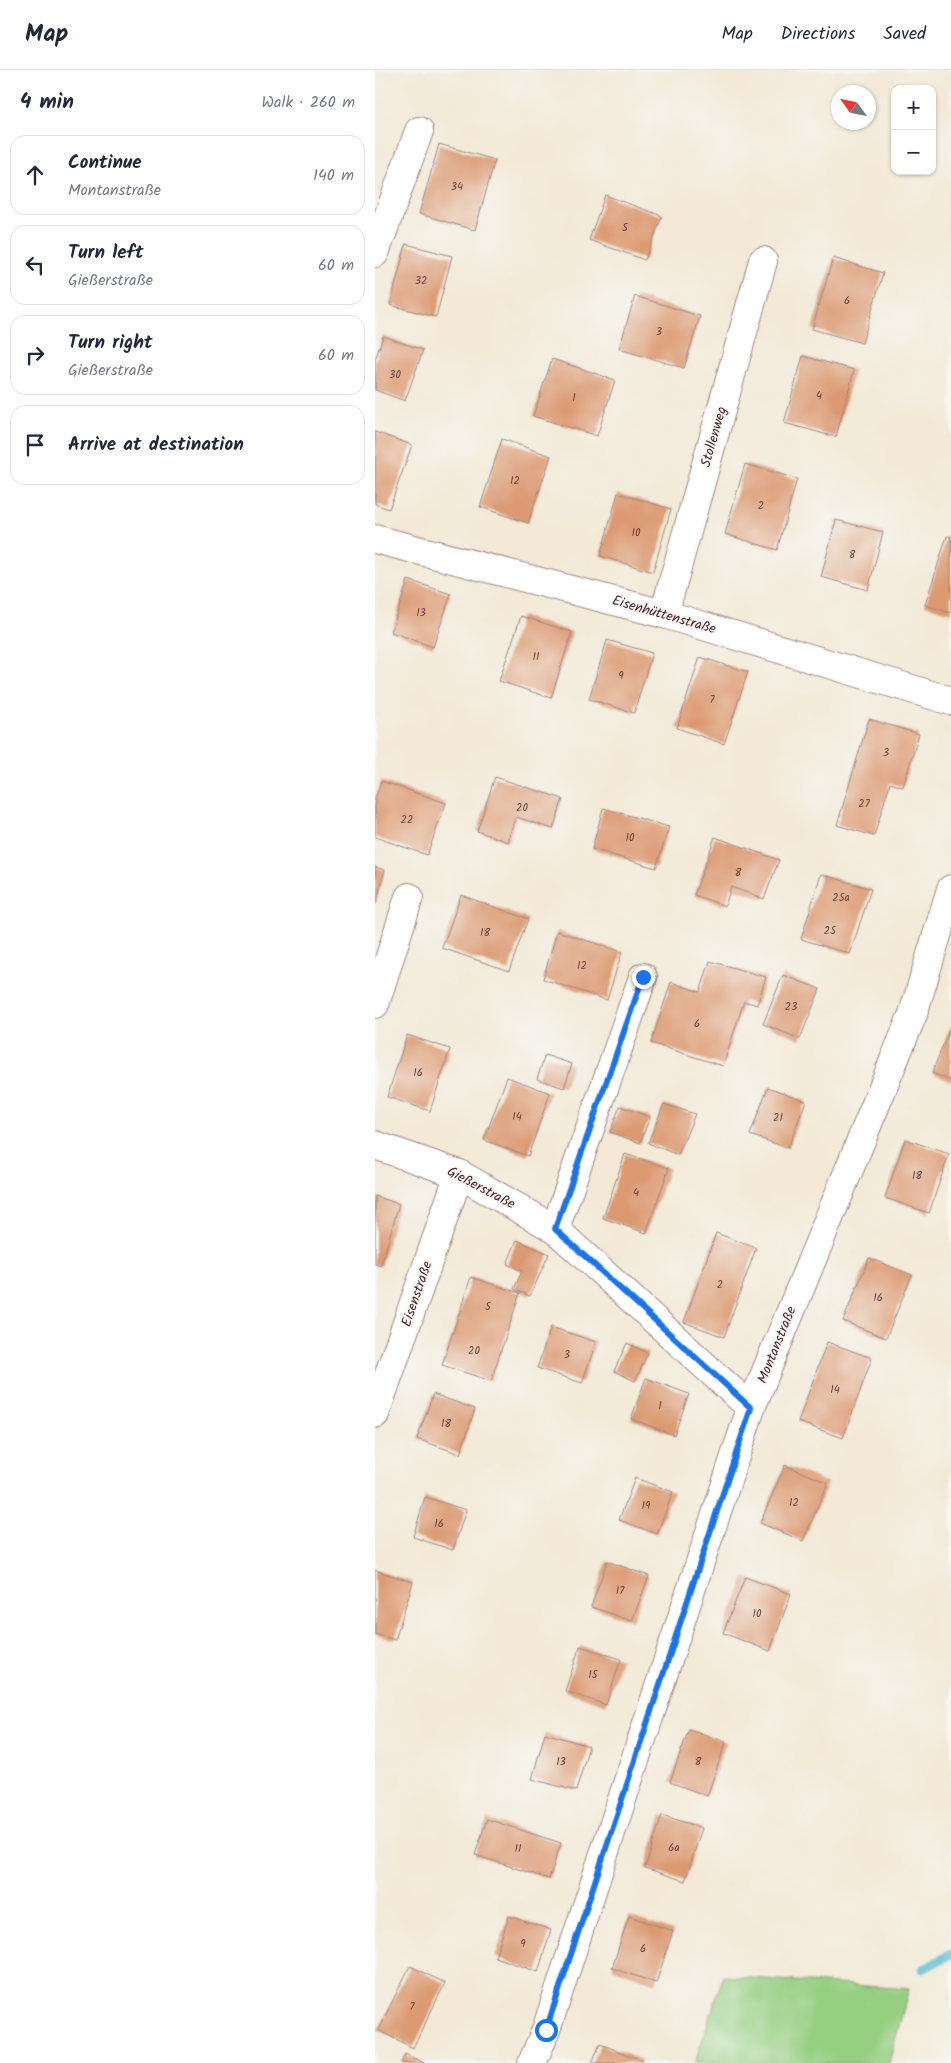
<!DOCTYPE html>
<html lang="en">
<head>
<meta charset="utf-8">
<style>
	:root { --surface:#fff; --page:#f2f2f3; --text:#1f2937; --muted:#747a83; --line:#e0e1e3 }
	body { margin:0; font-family:Kalam,sans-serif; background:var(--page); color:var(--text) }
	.controls { position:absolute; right:15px; top:15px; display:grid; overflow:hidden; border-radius:10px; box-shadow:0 1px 4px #0004 }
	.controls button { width:45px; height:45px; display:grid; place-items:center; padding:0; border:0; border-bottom:1px solid var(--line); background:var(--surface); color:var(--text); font:25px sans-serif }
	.compass { position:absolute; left:456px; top:15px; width:45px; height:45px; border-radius:50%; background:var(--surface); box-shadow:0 1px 4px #0004; rotate:303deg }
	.stop { position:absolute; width:15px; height:15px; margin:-11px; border:4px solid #1a73e8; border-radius:50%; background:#fff }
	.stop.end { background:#1a73e8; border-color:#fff; box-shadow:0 1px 5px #0008 }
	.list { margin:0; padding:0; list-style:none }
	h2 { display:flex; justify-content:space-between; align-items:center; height:65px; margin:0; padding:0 20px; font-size:21px }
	h2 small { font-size:16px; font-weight:400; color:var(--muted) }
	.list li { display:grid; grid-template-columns:32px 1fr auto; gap:15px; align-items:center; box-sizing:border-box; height:80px; margin:0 10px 10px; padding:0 10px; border:1px solid var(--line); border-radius:15px }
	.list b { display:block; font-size:19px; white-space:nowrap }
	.list p { margin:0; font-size:16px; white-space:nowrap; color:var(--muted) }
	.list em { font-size:16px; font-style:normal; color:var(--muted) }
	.icon { flex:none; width:28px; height:28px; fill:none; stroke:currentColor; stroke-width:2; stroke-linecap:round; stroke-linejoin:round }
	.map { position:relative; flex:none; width:576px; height:1993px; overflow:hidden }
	header { display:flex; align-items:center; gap:30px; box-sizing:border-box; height:70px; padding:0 25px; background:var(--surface); border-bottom:1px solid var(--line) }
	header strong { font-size:24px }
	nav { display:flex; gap:28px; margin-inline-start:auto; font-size:18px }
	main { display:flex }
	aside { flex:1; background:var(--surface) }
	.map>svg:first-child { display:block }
</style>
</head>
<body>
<header>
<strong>Map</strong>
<nav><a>Map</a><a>Directions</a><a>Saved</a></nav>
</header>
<main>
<aside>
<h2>4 min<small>Walk · 260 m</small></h2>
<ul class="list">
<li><svg class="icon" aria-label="ahead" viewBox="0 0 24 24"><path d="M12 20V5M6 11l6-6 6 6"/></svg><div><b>Continue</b><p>Montanstraße</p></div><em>140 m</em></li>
<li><svg class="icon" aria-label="left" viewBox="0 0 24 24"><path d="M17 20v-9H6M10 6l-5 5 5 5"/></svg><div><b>Turn left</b><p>Gießerstraße</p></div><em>60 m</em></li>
<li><svg class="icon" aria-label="right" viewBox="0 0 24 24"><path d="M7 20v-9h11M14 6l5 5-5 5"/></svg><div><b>Turn right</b><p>Gießerstraße</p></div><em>60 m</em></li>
<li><svg class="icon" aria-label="arrive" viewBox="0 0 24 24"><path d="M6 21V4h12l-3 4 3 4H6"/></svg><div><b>Arrive at destination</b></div></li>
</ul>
</aside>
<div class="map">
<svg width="576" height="1993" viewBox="0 0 576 1993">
	<rect width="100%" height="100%" fill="#f6f6f2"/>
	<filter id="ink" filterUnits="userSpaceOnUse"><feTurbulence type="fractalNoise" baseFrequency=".02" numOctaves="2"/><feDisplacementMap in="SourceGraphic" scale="10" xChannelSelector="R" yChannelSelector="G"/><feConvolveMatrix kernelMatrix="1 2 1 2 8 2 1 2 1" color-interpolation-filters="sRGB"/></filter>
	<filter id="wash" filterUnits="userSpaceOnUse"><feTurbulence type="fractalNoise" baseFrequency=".0096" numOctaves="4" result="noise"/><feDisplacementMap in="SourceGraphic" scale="20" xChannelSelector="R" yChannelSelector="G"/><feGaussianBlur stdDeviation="1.12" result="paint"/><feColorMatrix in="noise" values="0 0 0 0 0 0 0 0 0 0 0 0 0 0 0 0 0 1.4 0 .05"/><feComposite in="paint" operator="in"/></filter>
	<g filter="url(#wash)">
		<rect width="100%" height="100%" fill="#f3e9d6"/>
		<path fill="#96cf82" stroke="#707756" d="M348,1906l186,13 -20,74h-194z"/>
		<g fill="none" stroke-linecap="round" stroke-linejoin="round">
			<path stroke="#4db5cc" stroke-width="9" d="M548,1899l28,-15"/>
		</g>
		<g id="blocks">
			<g fill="#dc9a72">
				<path d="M64,74l56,16 -20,70 -56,-16z"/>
				<path d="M230,125l57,21 -17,44 -56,-20z"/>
				<path d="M31,174l46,12 -16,61 -46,-12z"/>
				<path d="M458,188l50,15 -21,70 -50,-14z"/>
				<path d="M260,226l65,20 -16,52 -65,-19z"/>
				<path d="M8,266l40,14 -18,51 -30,-11v-30z"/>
				<path d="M428,286l51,14 -18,67 -52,-14z"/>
				<path d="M177,289l63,21 -18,56 -64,-20z"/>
				<path d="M0,362l37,13 -23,64 -14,-5z"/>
				<path d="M127,369l49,17 -23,67 -48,-16z"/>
				<path d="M370,394l52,15 -20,71 -52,-16z"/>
				<path d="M243,423l53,16 -18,63 -53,-16z"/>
				<path d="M461,450l47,12 -15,58 -47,-13z"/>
				<path d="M572,466l4,1v76l-26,-8z"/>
				<path d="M33,510l43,14 -18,53 -42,-15z"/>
				<path d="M146,546l51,16 -21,66 -52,-17z"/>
				<path d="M232,570l45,13 -18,60 -45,-14z"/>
				<path d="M325,587l48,15 -24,72 -47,-16z"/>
				<path d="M494,649l50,15 -16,53 -13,-4 -16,53 -37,-11z"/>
				<path d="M120,707l68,22 -10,30 -37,-12 -8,25 -31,-11z"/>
				<path d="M6,711l65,22 -19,52 -52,-18v-38z"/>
				<path d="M228,738l66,19 -13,41 -64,-19z"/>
				<path d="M340,767l64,23 -15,39 -33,-12 -6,19 -31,-11z"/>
				<path d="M0,797l10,3 -9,33h-1z"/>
				<path d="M446,804l50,15 -21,65 -49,-15z"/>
				<path d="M86,825l67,24 -19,52 -67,-23z"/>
				<path d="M182,861l65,21 -15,48 -64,-21z"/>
				<path d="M335,891l56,16 -9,28 -13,-4 -21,65 -72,-23 20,-61 29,10z"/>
				<path d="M408,905l37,14 -20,50 -37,-15z"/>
				<path d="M576,955v56l-19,-8z"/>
				<path d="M32,965l43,14 -20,62 -43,-14z"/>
				<path d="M170,985l27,9 -8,24 -27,-9z"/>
				<path d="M132,1007l43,16 -22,63 -44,-16z"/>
				<path d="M393,1017l38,14 -18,47 -38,-13z"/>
				<path d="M289,1034l31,10 -17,41 -30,-12z"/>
				<path d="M245,1036l30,11 -10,26 -30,-11z"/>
				<path d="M530,1069l44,15 -20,59 -44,-15z"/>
				<path d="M250,1084l44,14 -23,65 -43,-15z"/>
				<path d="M0,1126l24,8 -18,62 -6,-2z"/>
				<path d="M341,1163l40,15 -32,89 -40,-15z"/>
				<path d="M142,1170l32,14 -19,42 -16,-7 8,-18 -15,-7z"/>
				<path d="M494,1188l43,17 -26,63 -43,-17z"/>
				<path d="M96,1207l49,16 -29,88 -49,-16z"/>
				<path d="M176,1257l45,15 -14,41 -45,-15z"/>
				<path d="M452,1272l45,16 -29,80 -45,-16z"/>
				<path d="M252,1273l21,10 -13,28 -21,-10z"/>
				<path d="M271,1308l43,16 -15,41 -43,-16z"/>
				<path d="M58,1324l42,15 -15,45 -43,-15z"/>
				<path d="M410,1395l43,18 -25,58 -43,-18z"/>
				<path d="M260,1408l38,14 -16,42 -38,-14z"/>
				<path d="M50,1427l41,13 -13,40 -40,-13z"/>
				<path d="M232,1491l42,15 -17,45 -41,-14z"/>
				<path d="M0,1500l38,12 -18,58 -20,-6z"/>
				<path d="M370,1507l46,17 -21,57 -47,-18z"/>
				<path d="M205,1576l41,13 -15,46 -41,-14z"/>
				<path d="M314,1659l37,13 -19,54 -37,-14z"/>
				<path d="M170,1663l44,13 -13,45 -44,-12z"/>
				<path d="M287,1745l40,13 -17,53 -40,-13z"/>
				<path d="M112,1749l74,24 -12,36 -74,-24z"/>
				<path d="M134,1846l42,14 -13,42 -43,-15z"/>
				<path d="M254,1846l44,15 -17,52 -44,-15z"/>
				<path d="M35,1896l35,17 -32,65 -35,-18z"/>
				<path d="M225,1974l42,16 -1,3h-49z"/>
				<path d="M30,1984l19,9h-23z"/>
			</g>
		</g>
	</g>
	<g filter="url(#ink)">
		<use href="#blocks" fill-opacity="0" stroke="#9e8480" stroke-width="1"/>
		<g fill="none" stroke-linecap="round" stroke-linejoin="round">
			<defs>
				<g id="minor">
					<path d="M0,183l44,-122"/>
					<path d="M0,469l289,75 287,87"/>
					<path d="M289,544l99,-353"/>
					<path d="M0,934l34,-107"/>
					<path d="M0,1075l84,29 96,55 196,179"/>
					<path d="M180,1159l88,-252"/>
					<path d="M0,1344l84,-240"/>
					<path d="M157,1993l14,-33 205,-622 162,-394 38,-125"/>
				</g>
			</defs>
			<use href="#minor" stroke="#9e8480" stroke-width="30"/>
			<use href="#minor" stroke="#fff" stroke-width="28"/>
		</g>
	</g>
	<g fill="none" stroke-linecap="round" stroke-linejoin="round" filter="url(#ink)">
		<path stroke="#1a73e8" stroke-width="6" d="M171,1960l205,-622 -196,-179 88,-252"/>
	</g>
	<g text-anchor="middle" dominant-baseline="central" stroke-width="4" stroke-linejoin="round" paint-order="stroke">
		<g font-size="11" fill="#6e3e3d">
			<text x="82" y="117">34</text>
			<text x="250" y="158">5</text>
			<text x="46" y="211">32</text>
			<text x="472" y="231">6</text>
			<text x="284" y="262">3</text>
			<text x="20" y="305">30</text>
			<text x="444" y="326">4</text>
			<text x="199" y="328">1</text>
			<text x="140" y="411">12</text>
			<text x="386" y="436">2</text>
			<text x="261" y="463">10</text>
			<text x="477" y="485">8</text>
			<text x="46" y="543">13</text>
			<text x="161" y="587">11</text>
			<text x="246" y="606">9</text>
			<text x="337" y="630">7</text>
			<text x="511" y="683">3</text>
			<text x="489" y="734">27</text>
			<text x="147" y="738">20</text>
			<text x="32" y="750">22</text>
			<text x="255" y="768">10</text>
			<text x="363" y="803">8</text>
			<text x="466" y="828">25a</text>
			<text x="455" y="861">25</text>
			<text x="110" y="863">18</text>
			<text x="207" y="896">12</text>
			<text x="416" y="937">23</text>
			<text x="322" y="954">6</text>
			<text x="43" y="1003">16</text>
			<text x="142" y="1047">14</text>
			<text x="403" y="1048">21</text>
			<text x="542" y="1106">18</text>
			<text x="261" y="1123">4</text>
			<text x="345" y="1215">2</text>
			<text x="503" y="1228">16</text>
			<text x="113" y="1237">5</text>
			<text x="99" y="1281">20</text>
			<text x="192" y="1285">3</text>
			<text x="460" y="1320">14</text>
			<text x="285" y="1336">1</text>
			<text x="71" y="1354">18</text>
			<text x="419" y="1433">12</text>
			<text x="271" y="1436">19</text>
			<text x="64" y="1454">16</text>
			<text x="245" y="1521">17</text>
			<text x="382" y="1544">10</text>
			<text x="218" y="1605">15</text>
			<text x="186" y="1692">13</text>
			<text x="323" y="1692">8</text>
			<text x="299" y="1778">6a</text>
			<text x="143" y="1779">11</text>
			<text x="148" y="1874">9</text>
			<text x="268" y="1879">6</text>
			<text x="37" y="1937">7</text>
		</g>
		<g font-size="14" fill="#4a1f2b" stroke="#f6f6f2">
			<text transform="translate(339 367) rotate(-74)">Stollenweg</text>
			<text transform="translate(289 545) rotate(16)">Eisenhüttenstraße</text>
			<text transform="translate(106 1118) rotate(28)">Gießerstraße</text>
			<text transform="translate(42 1224) rotate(-71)">Eisenstraße</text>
			<text transform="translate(402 1275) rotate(-68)">Montanstraße</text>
		</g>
	</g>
</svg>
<div class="controls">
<button>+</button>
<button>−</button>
</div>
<svg class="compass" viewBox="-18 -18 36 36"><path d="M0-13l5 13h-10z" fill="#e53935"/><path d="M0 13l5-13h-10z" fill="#747a83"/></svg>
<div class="stop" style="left:171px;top:1960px"></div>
<div class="stop end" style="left:268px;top:907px"></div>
</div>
</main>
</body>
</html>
